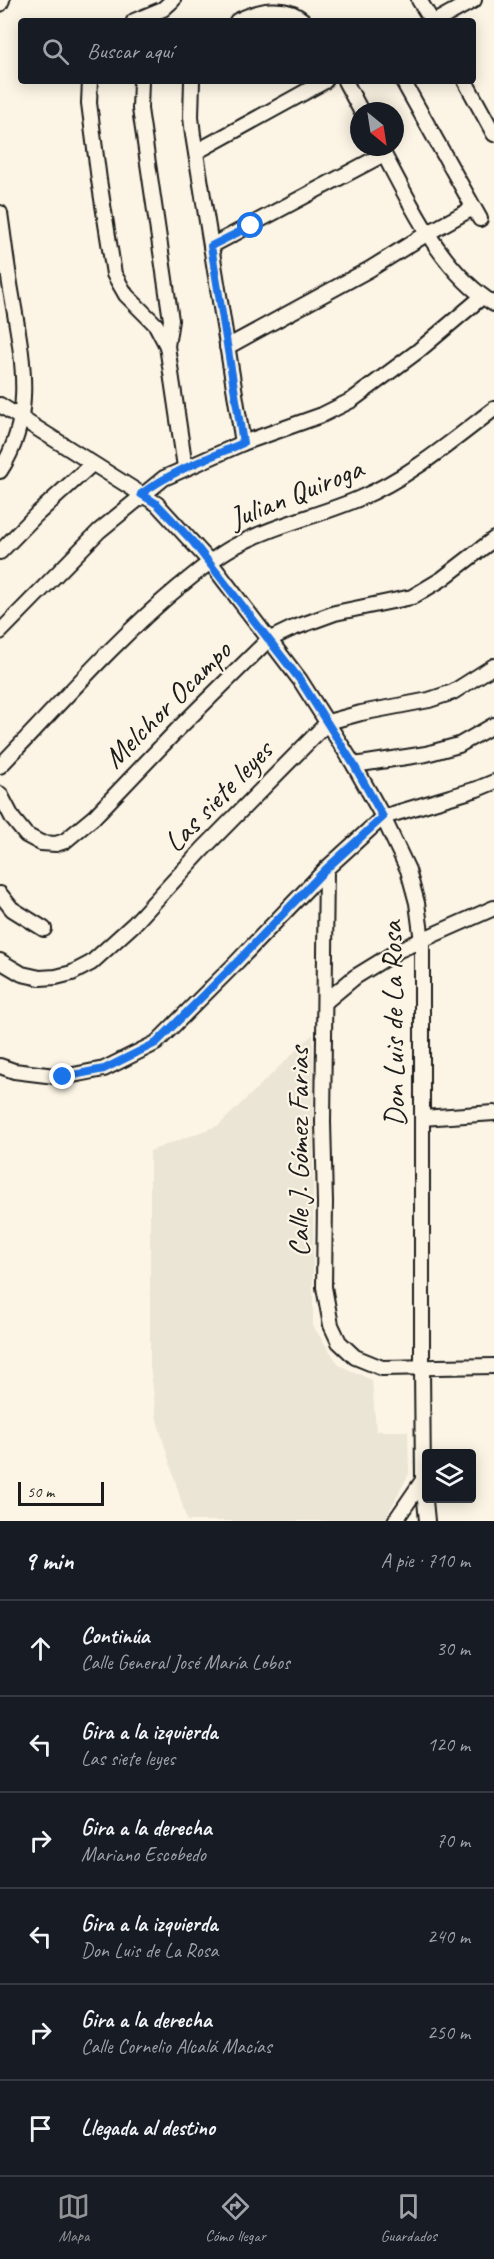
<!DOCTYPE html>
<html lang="es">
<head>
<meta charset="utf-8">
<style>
	:root { --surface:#171b24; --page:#242831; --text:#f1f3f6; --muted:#9ea1a6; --line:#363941; --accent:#919294 }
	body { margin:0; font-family:Caveat,sans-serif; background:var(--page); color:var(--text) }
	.controls { position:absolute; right:18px; bottom:18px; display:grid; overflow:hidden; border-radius:6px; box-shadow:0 3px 15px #0003 }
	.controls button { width:54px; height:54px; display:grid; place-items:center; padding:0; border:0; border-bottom:2px solid var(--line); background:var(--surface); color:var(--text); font:30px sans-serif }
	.compass { position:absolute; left:350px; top:102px; width:54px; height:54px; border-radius:50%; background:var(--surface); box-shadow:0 3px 15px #0003; rotate:150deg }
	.scale { position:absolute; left:18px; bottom:15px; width:86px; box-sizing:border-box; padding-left:6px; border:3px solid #1c1c1c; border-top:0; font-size:16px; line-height:21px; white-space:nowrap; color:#1c1c1c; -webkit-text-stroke:4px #fcf5e5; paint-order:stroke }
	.stop { position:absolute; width:18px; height:18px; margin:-14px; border:4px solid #1a73e8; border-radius:50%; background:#fff }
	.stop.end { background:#1a73e8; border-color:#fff; box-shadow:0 2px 6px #0008 }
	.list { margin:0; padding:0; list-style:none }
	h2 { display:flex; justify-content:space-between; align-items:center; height:78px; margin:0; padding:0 24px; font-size:26px }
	h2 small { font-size:20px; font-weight:400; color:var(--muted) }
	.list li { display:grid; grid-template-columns:39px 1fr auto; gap:18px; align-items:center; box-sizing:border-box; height:96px; padding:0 24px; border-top:2px solid var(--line) }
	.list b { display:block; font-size:22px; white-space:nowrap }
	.list p { margin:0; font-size:20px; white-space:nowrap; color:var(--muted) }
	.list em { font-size:20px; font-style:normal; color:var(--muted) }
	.icon { flex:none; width:33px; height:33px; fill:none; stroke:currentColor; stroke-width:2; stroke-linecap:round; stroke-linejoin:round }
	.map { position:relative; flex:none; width:494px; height:1521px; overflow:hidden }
	.search { position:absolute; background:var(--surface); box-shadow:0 3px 15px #0003; left:18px; right:18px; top:18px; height:66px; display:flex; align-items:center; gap:15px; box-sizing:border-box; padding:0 21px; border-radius:6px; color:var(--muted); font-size:22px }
	.sheet { height:654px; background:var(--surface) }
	nav { display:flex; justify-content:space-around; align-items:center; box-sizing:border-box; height:84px; border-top:2px solid var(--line); background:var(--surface); font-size:16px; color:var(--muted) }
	nav a { display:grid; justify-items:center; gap:3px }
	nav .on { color:var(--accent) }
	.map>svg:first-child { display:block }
</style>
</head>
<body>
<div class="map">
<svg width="494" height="1521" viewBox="0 0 494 1521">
	<rect width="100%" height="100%" fill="#fcf5e5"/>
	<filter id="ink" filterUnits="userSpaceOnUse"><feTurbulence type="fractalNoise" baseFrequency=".0167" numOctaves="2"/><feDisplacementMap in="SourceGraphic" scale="12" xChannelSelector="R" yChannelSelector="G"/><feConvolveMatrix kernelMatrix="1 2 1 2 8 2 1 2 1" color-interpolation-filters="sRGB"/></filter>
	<g filter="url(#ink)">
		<path fill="#ebe5d6" d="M313,1034v292l26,39 33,15 4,51h32l1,43 -25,47h-197l-30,-101 -7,-54v-215l69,-26z"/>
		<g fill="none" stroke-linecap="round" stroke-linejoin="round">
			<defs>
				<g id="minor">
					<path d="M419,0l13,21"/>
					<path d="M0,4l2,-4"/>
					<path d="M134,21l29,-12 10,-9"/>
					<path d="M237,21c21,-11 48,-17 67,0"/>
					<path d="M436,21l38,-21"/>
					<path d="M90,81l-1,22 10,77 15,94 12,21 30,30 11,21 18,121"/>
					<path d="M141,81l-1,28 31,211 -4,26"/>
					<path d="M192,81l-1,36 2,18 50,308"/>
					<path d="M345,81l16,30"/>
					<path d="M403,81l77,138"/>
					<path d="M465,81l29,53"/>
					<path d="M380,147c30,55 59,123 114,157"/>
					<path d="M196,152l129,-71"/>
					<path d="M0,213c4,27 7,55 12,83 10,60 24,120 -12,175"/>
					<path d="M211,246l173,-92"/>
					<path d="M227,347l143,-78 58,-36 45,-25"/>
					<path d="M0,405l157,99 53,58 90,118 54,85 29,52 25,53 9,33 5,38v427l1,112 4,41"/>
					<path d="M0,552l36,-37 56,-51"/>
					<path d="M0,632l99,-101 65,-53 79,-35 79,-28 30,-15 66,-49 64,-54"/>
					<path d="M354,765l72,-11 33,-9 35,-20"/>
					<path d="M0,766c59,-61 115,-126 180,-180 18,-14 35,-30 55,-40 39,-21 83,-30 123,-47 50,-21 93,-57 136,-90"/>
					<path d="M0,794l13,25 13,16 15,8 15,1 9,-3 29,-24 85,-89 89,-88 23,-11 44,-16 77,-16 30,-18 52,-40"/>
					<path d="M326,869l-3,253 2,80 -1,85 7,38 8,17 16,15 27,11 112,-2"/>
					<path d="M0,894l12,15 32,20"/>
					<path d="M0,961l22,13 18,4 16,-1 16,-4 19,-10 43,-39 68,-74 126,-128 33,-9 68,-13 24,-8 41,-26"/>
					<path d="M325,1002l30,-25 44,-27 95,-42"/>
					<path d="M0,1066l14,5 49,6 41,-8 52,-26 77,-77 93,-97 57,-52 94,-28 17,-7"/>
					<path d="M422,1118l72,-5"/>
					<path d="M395,1521l28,-41"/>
				</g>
			</defs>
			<use href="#minor" stroke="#1c1c1c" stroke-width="18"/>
			<use href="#minor" stroke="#fcf5e5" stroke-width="14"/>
		</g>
	</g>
	<g fill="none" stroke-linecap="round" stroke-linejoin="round" filter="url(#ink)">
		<path stroke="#1a73e8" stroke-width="8" d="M63,1077l41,-8 52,-26 77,-77 93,-97 57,-52 -29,-52 -54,-85 -107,-138 -36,-38 -16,-10c33,-24 65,-35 102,-51l-32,-197 40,-20"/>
	</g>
	<g text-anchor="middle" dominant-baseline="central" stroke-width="4.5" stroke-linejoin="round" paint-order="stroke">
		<g font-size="30" fill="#1c1c1c" stroke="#fcf5e5">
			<text transform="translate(296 493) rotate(-22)">Julian Quiroga</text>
			<text transform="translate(167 704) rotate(-45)">Melchor Ocampo</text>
			<text transform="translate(218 796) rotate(-46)">Las siete leyes</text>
			<text transform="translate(393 1024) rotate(-91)">Don Luis de La Rosa</text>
			<text transform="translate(298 1152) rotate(-90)">Calle J. Gómez Farias</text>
		</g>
	</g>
</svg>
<div class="controls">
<button><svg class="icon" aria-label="layers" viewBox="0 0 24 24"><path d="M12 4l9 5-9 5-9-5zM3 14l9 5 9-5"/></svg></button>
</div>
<svg class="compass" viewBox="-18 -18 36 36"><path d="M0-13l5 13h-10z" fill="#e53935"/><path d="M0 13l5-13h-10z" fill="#9ea1a6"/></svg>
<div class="scale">50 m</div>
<div class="stop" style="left:251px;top:226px"></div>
<div class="stop end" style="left:63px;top:1077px"></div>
<div class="search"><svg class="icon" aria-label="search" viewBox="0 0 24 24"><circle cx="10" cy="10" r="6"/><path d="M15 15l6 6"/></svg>Buscar aquí</div>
</div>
<section class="sheet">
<h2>9 min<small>A pie · 710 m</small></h2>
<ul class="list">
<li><svg class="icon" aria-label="ahead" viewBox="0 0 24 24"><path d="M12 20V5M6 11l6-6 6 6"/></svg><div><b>Continúa</b><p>Calle General José María Lobos</p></div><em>30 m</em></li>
<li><svg class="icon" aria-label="left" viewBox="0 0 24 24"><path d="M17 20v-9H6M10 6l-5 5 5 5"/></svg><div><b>Gira a la izquierda</b><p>Las siete leyes</p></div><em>120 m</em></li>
<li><svg class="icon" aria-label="right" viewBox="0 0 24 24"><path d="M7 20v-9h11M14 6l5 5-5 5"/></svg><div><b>Gira a la derecha</b><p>Mariano Escobedo</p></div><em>70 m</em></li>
<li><svg class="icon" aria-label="left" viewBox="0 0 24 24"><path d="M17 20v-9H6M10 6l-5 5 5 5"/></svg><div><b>Gira a la izquierda</b><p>Don Luis de La Rosa</p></div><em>240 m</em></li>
<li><svg class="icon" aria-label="right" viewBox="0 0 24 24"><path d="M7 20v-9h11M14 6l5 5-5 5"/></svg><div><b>Gira a la derecha</b><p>Calle Cornelio Alcalá Macías</p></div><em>250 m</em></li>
<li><svg class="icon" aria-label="arrive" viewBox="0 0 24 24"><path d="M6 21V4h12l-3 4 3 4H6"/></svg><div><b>Llegada al destino</b></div></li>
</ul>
</section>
<nav>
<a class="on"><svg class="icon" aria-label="map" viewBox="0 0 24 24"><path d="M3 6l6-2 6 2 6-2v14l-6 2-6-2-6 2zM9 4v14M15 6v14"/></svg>Mapa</a>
<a><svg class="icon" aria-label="directions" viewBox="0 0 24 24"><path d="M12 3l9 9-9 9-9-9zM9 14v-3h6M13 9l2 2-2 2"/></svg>Cómo llegar</a>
<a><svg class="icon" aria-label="saved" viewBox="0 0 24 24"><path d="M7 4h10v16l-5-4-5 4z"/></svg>Guardados</a>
</nav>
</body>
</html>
